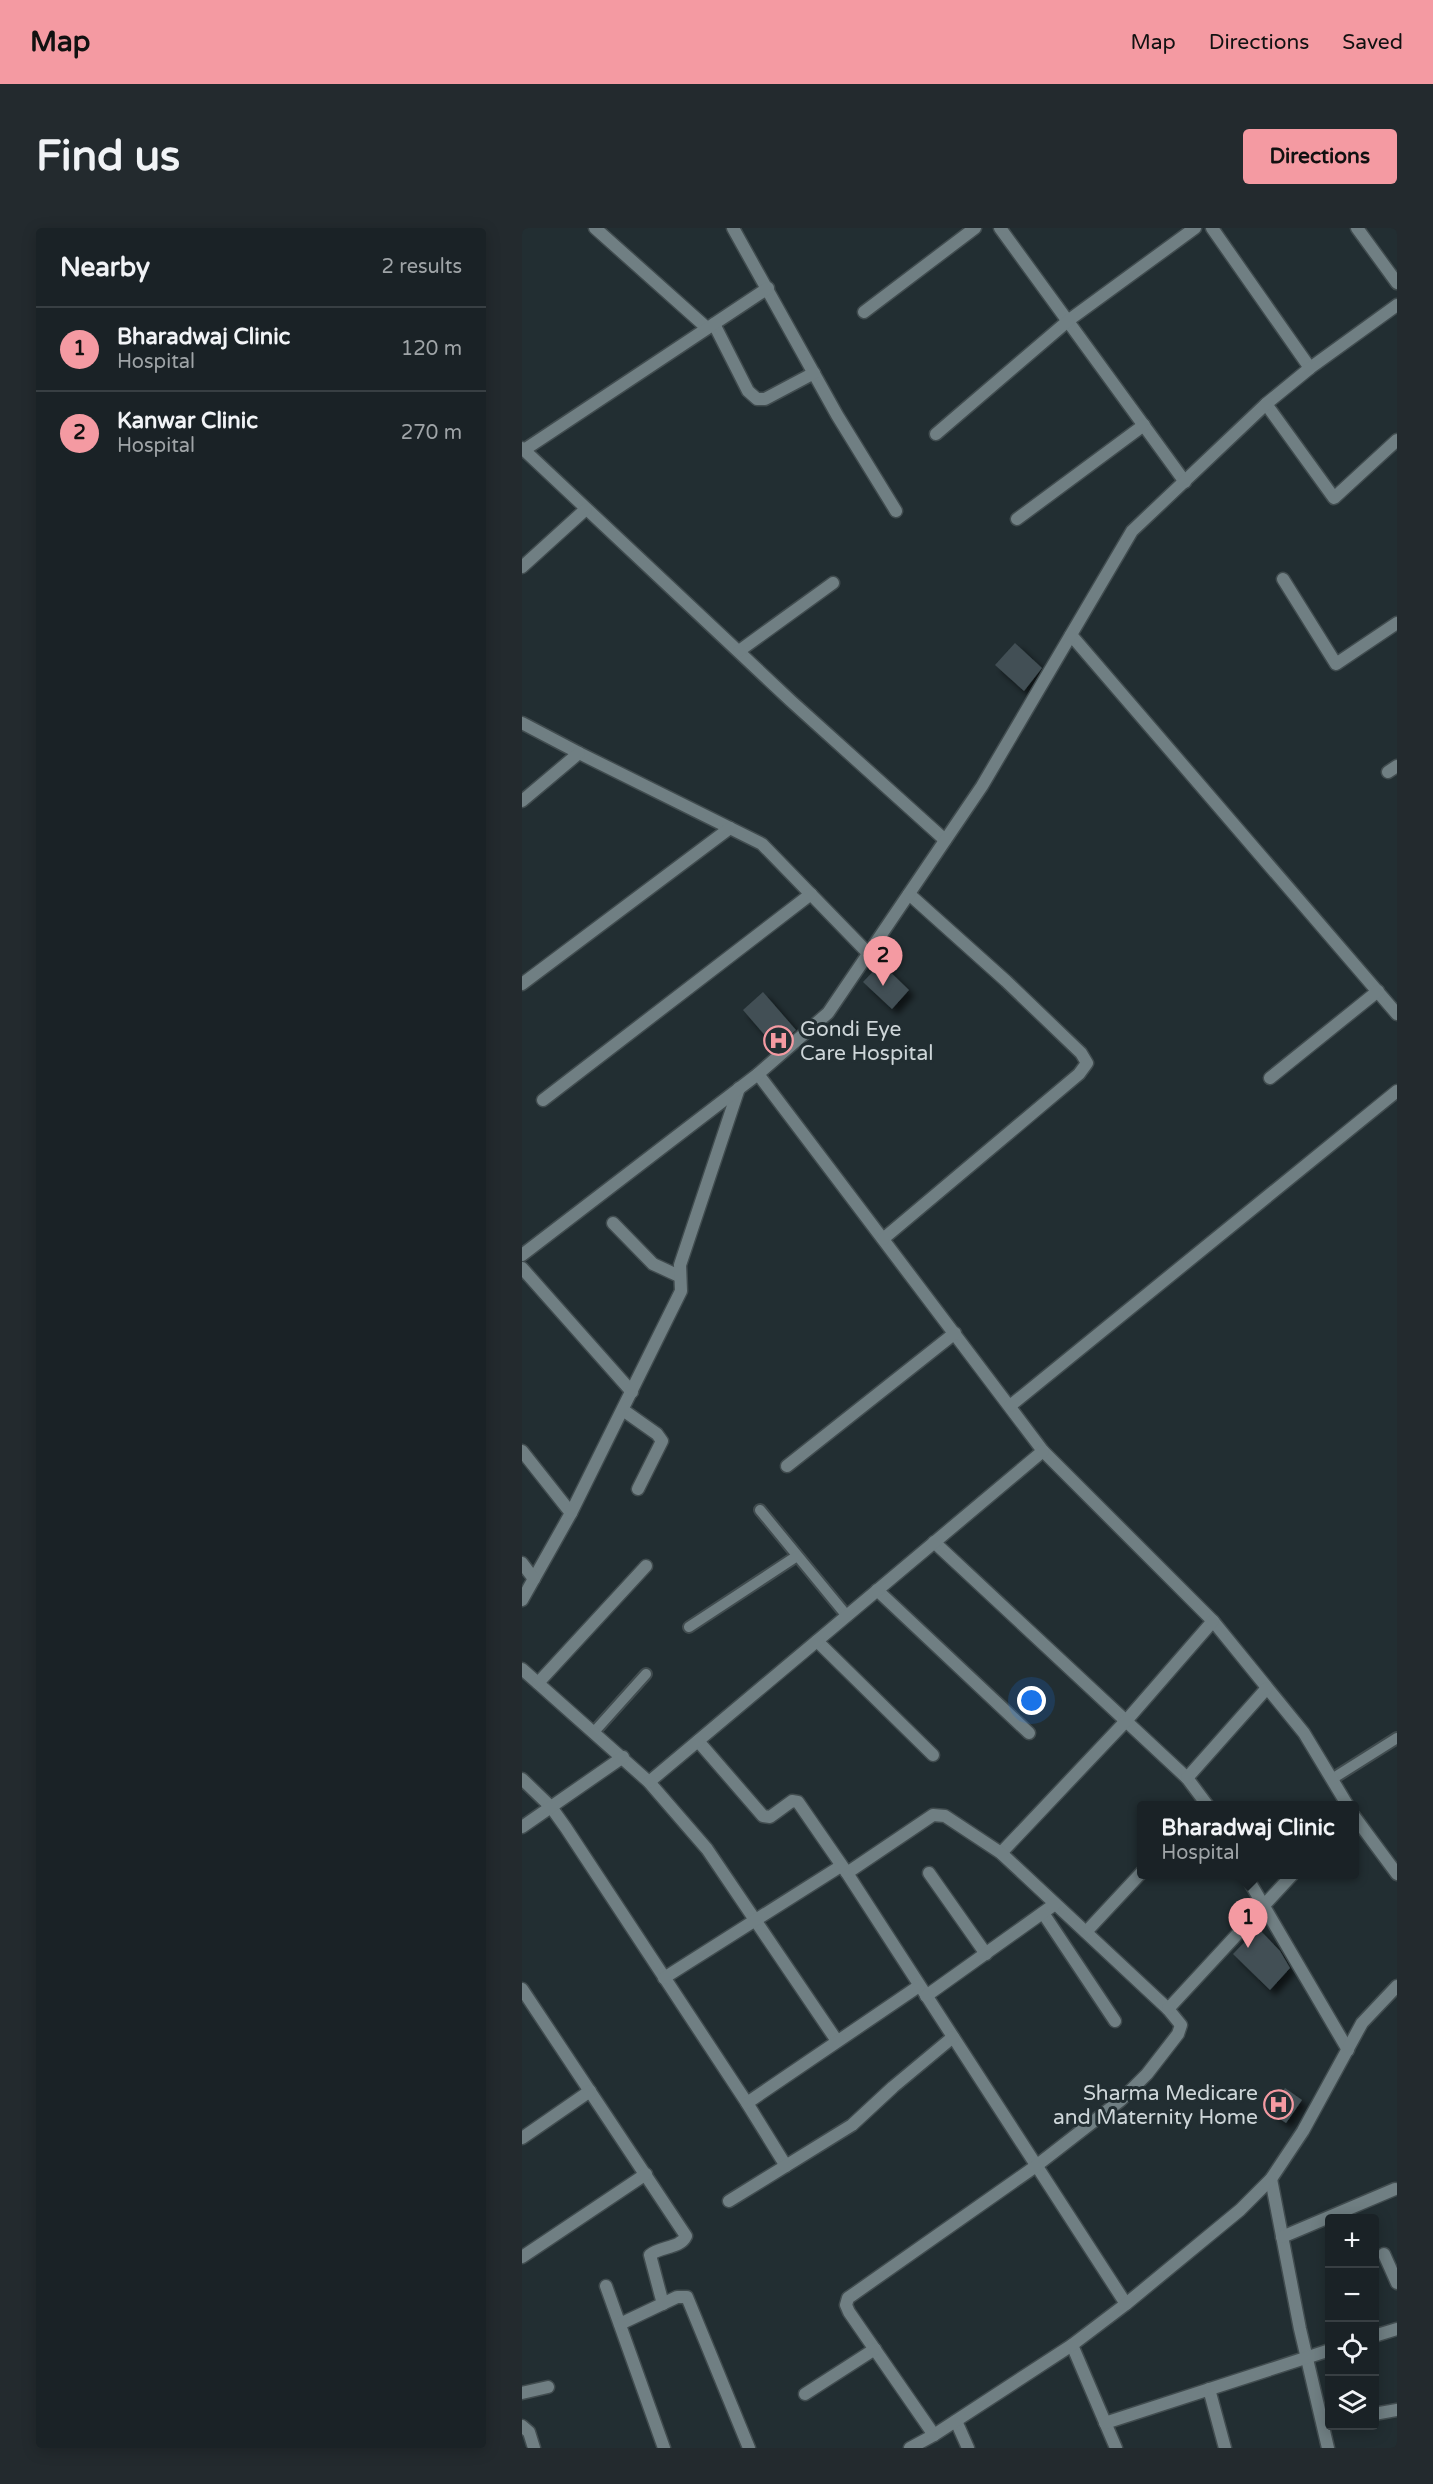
<!DOCTYPE html>
<html lang="en">
<head>
<meta charset="utf-8">
<style>
	:root { --surface:#1a2226; --page:#232a2e; --text:#f1f3f6; --muted:#9fa4a7; --line:#383f43; --accent:#f49aa2 }
	body { margin:0; font-family:"Varela Round",sans-serif; background:var(--page); color:var(--text) }
	.controls { position:absolute; right:18px; bottom:18px; display:grid; overflow:hidden; border-radius:6px; box-shadow:0 3px 15px #0003 }
	.controls button { width:54px; height:54px; display:grid; place-items:center; padding:0; border:0; border-bottom:2px solid var(--line); background:var(--surface); color:var(--text); font:30px sans-serif }
	.you { position:absolute; left:510px; top:1473px; width:21px; height:21px; margin:-15px; border:4px solid #fff; border-radius:50%; background:#1a73e8; box-shadow:0 0 0 9px #1a73e833 }
	.badge { display:grid; place-items:center; width:39px; height:39px; border-radius:50%; background:var(--accent); color:#111; font-size:20px; font-weight:700 }
	.pin { position:absolute; translate:-50% -50px; filter:drop-shadow(0 2px 3px #0008) }
	.pin::after { content:''; position:absolute; top:32px; width:21px; height:18px; background:inherit; clip-path:polygon(0 0,100% 0,50% 100%) }
	.popup { position:absolute; left:615px; top:1573px; width:222px; height:78px; box-sizing:border-box; display:grid; place-content:center; border-radius:6px; background:var(--surface); filter:drop-shadow(0 2px 4px #0005); font-size:20px; white-space:nowrap; color:var(--muted) }
	.popup b { font-size:22px; color:var(--text) }
	.popup::after { content:''; position:absolute; left:50%; top:100%; margin-left:-12px; border:12px solid transparent; border-top-color:var(--surface) }
	.list { margin:0; padding:0; list-style:none }
	h2 { display:flex; justify-content:space-between; align-items:center; height:78px; margin:0; padding:0 24px; font-size:26px }
	h2 small { font-size:20px; font-weight:400; color:var(--muted) }
	.list li { display:grid; grid-template-columns:39px 1fr auto; gap:18px; align-items:center; box-sizing:border-box; height:84px; padding:0 24px; border-top:2px solid var(--line) }
	.list b { display:block; font-size:22px; white-space:nowrap }
	.list p { margin:0; font-size:20px; white-space:nowrap; color:var(--muted) }
	.list em { font-size:20px; font-style:normal; color:var(--muted) }
	.icon { flex:none; width:33px; height:33px; fill:none; stroke:currentColor; stroke-width:2; stroke-linecap:round; stroke-linejoin:round }
	.map { position:relative; flex:none; width:875px; height:2220px; overflow:hidden; border-radius:6px }
	header { display:flex; align-items:center; gap:36px; box-sizing:border-box; height:84px; padding:0 30px; background:var(--accent); color:#111 }
	header strong { font-size:28px }
	nav { display:flex; gap:33px; margin-inline-start:auto; font-size:21px }
	.intro { display:flex; align-items:center; justify-content:space-between; box-sizing:border-box; height:144px; padding:0 36px }
	h1 { margin:0; font-size:42px }
	.button { padding:15px 27px; border-radius:6px; background:var(--accent); color:#111; font-size:21px; font-weight:700 }
	main { display:flex; gap:36px; padding:0 36px }
	aside { flex:1; background:var(--surface); border-radius:6px; box-shadow:0 3px 15px #0003 }
	.map>svg:first-child { display:block }
</style>
</head>
<body>
<header>
<strong>Map</strong>
<nav><a>Map</a><a>Directions</a><a>Saved</a></nav>
</header>
<div class="intro"><h1>Find us</h1><a class="button">Directions</a></div>
<main>
<aside>
<h2>Nearby<small>2 results</small></h2>
<ul class="list">
<li><span class="badge">1</span><div><b>Bharadwaj Clinic</b><p>Hospital</p></div><em>120 m</em></li>
<li><span class="badge">2</span><div><b>Kanwar Clinic</b><p>Hospital</p></div><em>270 m</em></li>
</ul>
</aside>
<div class="map">
<svg width="875" height="2220" viewBox="0 0 875 2220">
	<defs>
		<filter id="shadow"><feDropShadow dx="5.5" dy="5.5" stdDeviation="3" flood-color="#0009"/></filter>
	</defs>
	<rect width="100%" height="100%" fill="#222e32"/>
	<g fill="#424f54" filter="url(#shadow)">
		<path d="M493,415l27,25 -18,23 -29,-26z"/>
		<path d="M359,735l28,27 -17,19 -29,-27z"/>
		<path d="M241,764l33,38 -20,18 -33,-38z"/>
		<path d="M736,1700l22,23 10,17 -20,22 -37,-36z"/>
		<path d="M763,1860l17,12 -16,23 -16,-11z"/>
	</g>
	<g fill="none" stroke-linecap="round" stroke-linejoin="round">
		<defs>
			<g id="service">
				<path d="M238,1282l87,106"/>
				<path d="M167,1399l108,-71"/>
				<path d="M72,1504l52,-58"/>
				<path d="M810,1551l65,-41"/>
			</g>
			<g id="minor">
				<path d="M73,0l112,100"/>
				<path d="M211,0l104,187 59,96"/>
				<path d="M478,0l185,254"/>
				<path d="M690,0l98,140"/>
				<path d="M835,0l40,55"/>
				<path d="M342,84l111,-84"/>
				<path d="M192,96l34,67 9,8h8l49,-26"/>
				<path d="M744,176l68,94 63,-58"/>
				<path d="M414,206l133,-114 126,-92"/>
				<path d="M0,220l269,253 154,139"/>
				<path d="M2,222l244,-162"/>
				<path d="M495,291l127,-94"/>
				<path d="M0,339l64,-58"/>
				<path d="M761,351l53,85 61,-41"/>
				<path d="M549,407l326,379"/>
				<path d="M217,423l94,-68"/>
				<path d="M0,495l57,30 183,91 106,109"/>
				<path d="M866,544l9,-6"/>
				<path d="M0,573l57,-48"/>
				<path d="M0,756l208,-156"/>
				<path d="M236,846l285,377 170,170 91,112 44,73"/>
				<path d="M748,850l108,-87"/>
				<path d="M21,872l268,-206"/>
				<path d="M91,995l40,41 26,12"/>
				<path d="M361,1011l196,-165 8,-11 -6,-10 -75,-72 -97,-87"/>
				<path d="M0,1040l110,124"/>
				<path d="M488,1178l387,-315"/>
				<path d="M101,1182l34,24 5,7 -24,48"/>
				<path d="M0,1223l49,62 -49,87"/>
				<path d="M265,1238l168,-133"/>
				<path d="M49,1285l110,-222 -1,-26 59,-177"/>
				<path d="M412,1314l253,236 21,28"/>
				<path d="M0,1335l12,16"/>
				<path d="M355,1362l152,143"/>
				<path d="M295,1413l116,114"/>
				<path d="M0,1441l127,113 58,67 130,192"/>
				<path d="M16,1455l108,-117"/>
				<path d="M176,1513l65,75 7,1 22,-16 6,1 49,71 279,431"/>
				<path d="M665,1550l80,-90"/>
				<path d="M0,1551l29,28 15,21 181,275 39,63"/>
				<path d="M127,1554l394,-331"/>
				<path d="M832,1588l43,58"/>
				<path d="M0,1599l101,-70"/>
				<path d="M479,1625l125,-132 87,-100"/>
				<path d="M325,1645l86,-58 12,1 56,37 167,156 13,16 -3,9 -31,40 -26,26 -85,66 -188,132 -2,7 3,7 85,123"/>
				<path d="M407,1645l57,81"/>
				<path d="M723,1646l103,176"/>
				<path d="M521,1685l72,108"/>
				<path d="M564,1704l56,-60"/>
				<path d="M142,1750l177,-112"/>
				<path d="M0,1761l164,247c-6,13 -26,10 -36,19l13,49"/>
				<path d="M404,1768l129,-92"/>
				<path d="M646,1781l125,-135"/>
				<path d="M225,1875l172,-117"/>
				<path d="M0,1910l68,-47"/>
				<path d="M749,1951l29,150 28,119"/>
				<path d="M207,1973l123,-76 41,-38 60,-50"/>
				<path d="M760,2009l113,-48"/>
				<path d="M862,2026l13,29"/>
				<path d="M0,2029l124,-83"/>
				<path d="M84,2058l58,162"/>
				<path d="M98,2096l57,-27h10l62,151"/>
				<path d="M852,2108l23,-7"/>
				<path d="M550,2117l44,103"/>
				<path d="M687,2161l16,59"/>
				<path d="M0,2165l26,-6"/>
				<path d="M283,2166l70,-45"/>
				<path d="M852,2186l23,-4"/>
				<path d="M434,2193l12,27"/>
				<path d="M583,2195l225,-73"/>
				<path d="M0,2198l7,6 5,16"/>
			</g>
			<g id="tertiary">
				<path d="M0,1027l236,-181 70,-61 154,-227 150,-255 134,-127 44,-36 87,-63"/>
				<path d="M388,2220l24,-13 138,-90 54,-41 114,-94 31,-31 32,-48 59,-108 35,-37"/>
			</g>
		</defs>
		<use href="#service" stroke="#414c4f" stroke-width="14"/>
		<use href="#minor" stroke="#414c4f" stroke-width="15"/>
		<use href="#tertiary" stroke="#414c4f" stroke-width="15"/>
		<use href="#service" stroke="#707f83" stroke-width="10"/>
		<use href="#minor" stroke="#707f83" stroke-width="12"/>
		<use href="#tertiary" stroke="#707f83" stroke-width="12"/>
	</g>
	<defs>
		<symbol id="hospital-ring" viewBox="-11 -11 22 22"><circle r="9.5" fill="#222e32" stroke="#f49aa2" stroke-width="1.5"/><path d="M-5-5h3v3.5h4V-5h3V5h-3V1.5h-4V5h-3Z" fill="#f49aa2"/></symbol>
	</defs>
	<g fill-rule="evenodd">
		<use href="#hospital-ring" x="240" y="796" width="33" height="33"/>
		<use href="#hospital-ring" x="740" y="1860" width="33" height="33"/>
	</g>
	<g text-anchor="middle" dominant-baseline="central" stroke-width="6" stroke-linejoin="round" paint-order="stroke">
		<g font-size="21" fill="#ced6d9" stroke="#222e32" text-anchor="start">
			<text x="278" y="801">Gondi Eye<tspan x="278" dy="24">Care Hospital</tspan></text>
			<text x="736" y="1865" text-anchor="end">Sharma Medicare<tspan x="736" dy="24">and Maternity Home</tspan></text>
		</g>
	</g>
</svg>
<div class="controls">
<button>+</button>
<button>−</button>
<button><svg class="icon" aria-label="locate" viewBox="0 0 24 24"><circle cx="12" cy="12" r="6"/><path d="M12 2v4M12 18v4M2 12h4M18 12h4"/></svg></button>
<button><svg class="icon" aria-label="layers" viewBox="0 0 24 24"><path d="M12 4l9 5-9 5-9-5zM3 14l9 5 9-5"/></svg></button>
</div>
<div class="you"></div>
<div class="pin badge" style="left:726px;top:1720px">1</div>
<div class="popup"><b>Bharadwaj Clinic</b>Hospital</div>
<div class="pin badge" style="left:361px;top:758px">2</div>
</div>
</main>
</body>
</html>
